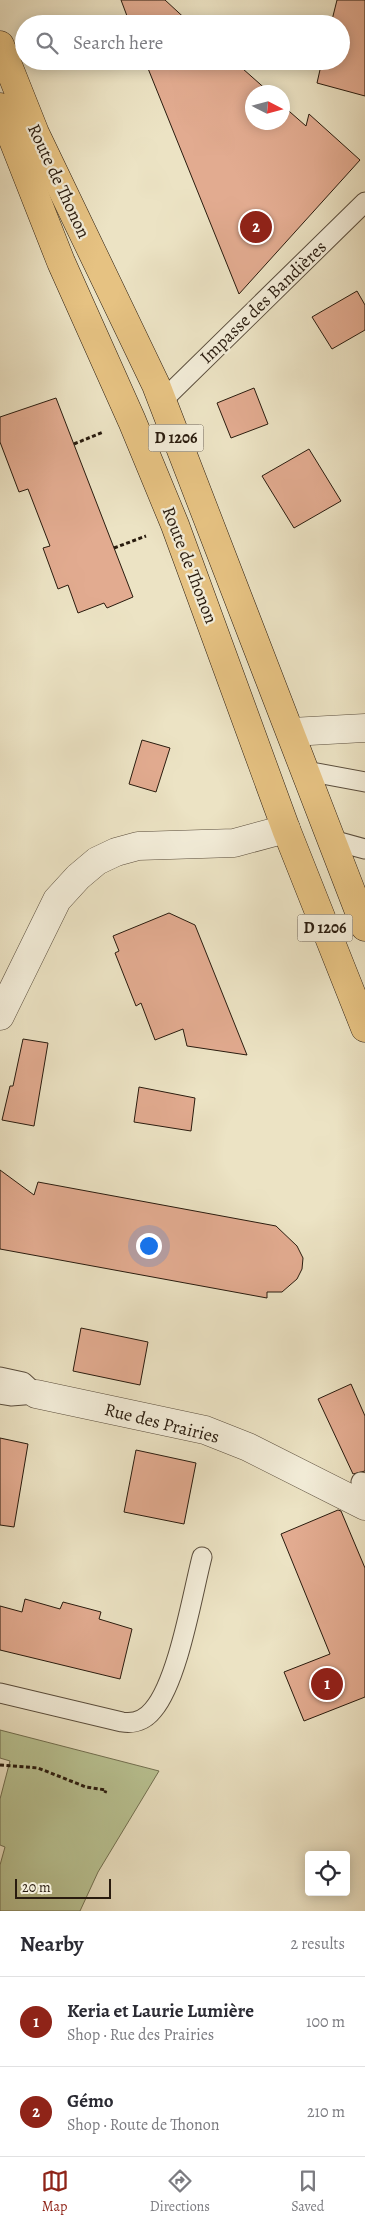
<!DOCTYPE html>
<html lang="en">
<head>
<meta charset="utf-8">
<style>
	:root { --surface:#fff; --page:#f2f2f3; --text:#2b2b33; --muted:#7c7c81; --line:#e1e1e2; --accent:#8f2418 }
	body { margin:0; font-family:Alegreya,serif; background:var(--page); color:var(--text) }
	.controls { position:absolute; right:15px; bottom:15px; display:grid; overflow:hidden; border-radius:5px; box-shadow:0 2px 12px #0003 }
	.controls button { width:45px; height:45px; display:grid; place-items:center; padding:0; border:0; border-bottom:1px solid var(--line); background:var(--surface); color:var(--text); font:25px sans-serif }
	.compass { position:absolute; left:245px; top:85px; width:45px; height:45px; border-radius:50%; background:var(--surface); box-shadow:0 2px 12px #0003; rotate:96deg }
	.scale { position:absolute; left:15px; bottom:12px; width:96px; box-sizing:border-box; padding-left:5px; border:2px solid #291b0e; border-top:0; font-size:14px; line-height:18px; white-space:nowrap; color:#291b0e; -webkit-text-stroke:4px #f3edd9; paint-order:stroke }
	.you { position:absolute; left:148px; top:1245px; width:18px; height:18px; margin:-12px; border:4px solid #fff; border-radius:50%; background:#1a73e8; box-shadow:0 0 0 8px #1a73e833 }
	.badge { display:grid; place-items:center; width:32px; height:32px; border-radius:50%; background:var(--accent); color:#fff; font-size:16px; font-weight:700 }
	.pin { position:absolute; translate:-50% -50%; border:2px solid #fff; box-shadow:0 1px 5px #0006 }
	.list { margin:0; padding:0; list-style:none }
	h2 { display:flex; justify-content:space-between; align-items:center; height:65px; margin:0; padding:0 20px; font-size:21px }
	h2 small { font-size:16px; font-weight:400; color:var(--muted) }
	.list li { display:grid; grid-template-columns:32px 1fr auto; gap:15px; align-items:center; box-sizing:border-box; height:90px; padding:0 20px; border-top:1px solid var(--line) }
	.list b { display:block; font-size:19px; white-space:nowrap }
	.list p { margin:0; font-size:16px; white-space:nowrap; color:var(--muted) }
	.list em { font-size:16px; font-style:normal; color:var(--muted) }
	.icon { flex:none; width:28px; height:28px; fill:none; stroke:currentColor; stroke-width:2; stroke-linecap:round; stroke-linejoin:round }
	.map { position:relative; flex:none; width:365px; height:1911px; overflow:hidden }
	.search { position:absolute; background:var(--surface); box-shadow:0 2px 12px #0003; left:15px; right:15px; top:15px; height:55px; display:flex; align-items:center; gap:12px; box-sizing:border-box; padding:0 18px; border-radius:28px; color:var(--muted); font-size:19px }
	.sheet { height:245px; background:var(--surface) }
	nav { display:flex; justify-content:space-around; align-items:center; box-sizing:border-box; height:70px; border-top:1px solid var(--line); background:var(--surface); font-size:14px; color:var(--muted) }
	nav a { display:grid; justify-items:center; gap:2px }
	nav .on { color:var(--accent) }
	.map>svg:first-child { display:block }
</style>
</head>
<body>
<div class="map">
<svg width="365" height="1911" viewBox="0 0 365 1911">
	<rect width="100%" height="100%" fill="#ece3c4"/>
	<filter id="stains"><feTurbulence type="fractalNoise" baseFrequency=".004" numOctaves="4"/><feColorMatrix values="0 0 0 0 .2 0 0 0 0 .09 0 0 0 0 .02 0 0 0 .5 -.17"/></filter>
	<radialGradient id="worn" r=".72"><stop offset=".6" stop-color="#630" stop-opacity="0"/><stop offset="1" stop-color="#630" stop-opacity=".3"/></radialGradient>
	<path fill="#b9c393" stroke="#716f50" d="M0,1730l159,41 -61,101 -18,39h-80v-46l5,-18 -5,-2v-46l10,-38 -10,-3z"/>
	<g fill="#e2ab90" stroke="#291b0e">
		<path d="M121,0h44l26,24h-61z"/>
		<path d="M337,0h28v96l-48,-13 5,-22h19v-37h-10z"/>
		<path d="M145,61h89l35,31h-17v30h30v-17l24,21 3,-12 51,46 -121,134z"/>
		<path d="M357,291l8,14v25l-33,19 -20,-32z"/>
		<path d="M254,388l14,36 -37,14 -14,-35z"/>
		<path d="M56,398l77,199 -26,11 -3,-5 -26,10 -10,-28 -10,4 -15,-41 7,-2 -22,-57 -9,3 -19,-50v-25z"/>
		<path d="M309,449l32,52 -47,27 -32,-52z"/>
		<path d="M142,740l28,8 -14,44 -27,-8z"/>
		<path d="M169,913l26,12 52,130 -60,-9 -4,-17 -28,11 -14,-37 -5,3 -21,-53 4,-2 -6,-15z"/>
		<path d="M23,1039l25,4 -14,83 -32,-6 8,-34h3z"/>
		<path d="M139,1087l56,11 -4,33 -57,-9z"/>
		<path d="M0,1170l34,25 4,-13 238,44 21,20 6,12 -1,11 -5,10 -15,13h-15v6l-267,-49z"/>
		<path d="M81,1328l67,14 -8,43 -67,-14z"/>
		<path d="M351,1384l14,32v55l-12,3 -35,-75z"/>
		<path d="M0,1438l28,6 -14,83 -14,-2z"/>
		<path d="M136,1450l60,13 -12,61 -60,-12z"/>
		<path d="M338,1510l3,1 24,57v129l-61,24 -20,-49 46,-18 -49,-120z"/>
		<path d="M25,1599l35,10 3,-7 38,10 -2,7 33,10 -12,50 -120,-29v-44l22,6z"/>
	</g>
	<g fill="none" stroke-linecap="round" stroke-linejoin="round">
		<defs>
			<g id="service">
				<path d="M161,402l204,-200"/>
				<path d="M306,771l59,11"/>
				<path d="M332,840l33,9"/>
				<path d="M0,1377l23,5 13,12"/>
				<path d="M0,1394l11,2 25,-2"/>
				<path d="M361,1482l4,1"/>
				<path d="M0,1693l122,29c12,2 23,-2 31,-12 25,-29 39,-114 49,-153"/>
			</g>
			<g id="minor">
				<path d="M291,732l74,-4"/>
				<path d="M0,1016l57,-116 21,-23 19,-16 19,-9 22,-6 96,-3 52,-14"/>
				<path d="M36,1394l169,36 43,17 117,59"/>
			</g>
			<g id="primary">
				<path d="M0,45l35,88 121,252 209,542"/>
				<path d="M0,107l61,155 71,159 43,104 111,304 79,199"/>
			</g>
		</defs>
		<use href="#service" stroke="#5a4d3c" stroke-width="21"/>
		<use href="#minor" stroke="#5a4d3c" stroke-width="29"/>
		<use href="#primary" stroke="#291b0e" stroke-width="29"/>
		<g stroke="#291b0e" stroke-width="3" stroke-dasharray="4 2.5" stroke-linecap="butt">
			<path d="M74,444l29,-12"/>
			<path d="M114,548l32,-12"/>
			<path d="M0,1765l38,3 48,19 20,3 -1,3"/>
		</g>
		<use href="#service" stroke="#f3edd9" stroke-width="19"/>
		<use href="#minor" stroke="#f3edd9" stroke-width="28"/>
		<use href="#primary" stroke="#e6c282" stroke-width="28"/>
	</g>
	<g text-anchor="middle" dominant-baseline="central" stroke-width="4.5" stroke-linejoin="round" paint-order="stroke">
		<g fill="#f3edd9" stroke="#665a4b" stroke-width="1">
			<rect x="148.5" y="424.5" width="55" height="27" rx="4"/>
			<rect x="297.5" y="914.5" width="55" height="27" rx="4"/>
		</g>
		<g font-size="16" font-weight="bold" fill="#291b0e">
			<text x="176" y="438">D 1206</text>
			<text x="325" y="928">D 1206</text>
		</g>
		<g font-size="18" fill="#291b0e" stroke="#f3edd9">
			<text transform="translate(59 181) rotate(65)">Route de Thonon</text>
			<text transform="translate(263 302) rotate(-44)">Impasse des Bandières</text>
			<text transform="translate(190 565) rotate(69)">Route de Thonon</text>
			<text transform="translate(162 1423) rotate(14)">Rue des Prairies</text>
		</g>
	</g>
	<rect width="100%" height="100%" filter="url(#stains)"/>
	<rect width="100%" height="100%" fill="url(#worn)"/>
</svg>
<div class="controls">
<button><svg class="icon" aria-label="locate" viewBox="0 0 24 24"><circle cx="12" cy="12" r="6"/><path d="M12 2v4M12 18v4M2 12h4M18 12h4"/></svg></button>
</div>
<svg class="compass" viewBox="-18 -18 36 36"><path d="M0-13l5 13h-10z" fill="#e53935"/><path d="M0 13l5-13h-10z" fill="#7c7c81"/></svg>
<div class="scale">20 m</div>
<div class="you"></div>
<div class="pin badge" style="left:327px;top:1684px">1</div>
<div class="pin badge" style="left:256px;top:227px">2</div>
<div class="search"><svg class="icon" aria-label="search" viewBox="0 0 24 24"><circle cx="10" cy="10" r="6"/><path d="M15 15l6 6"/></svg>Search here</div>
</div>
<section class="sheet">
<h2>Nearby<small>2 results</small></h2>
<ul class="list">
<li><span class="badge">1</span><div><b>Keria et Laurie Lumière</b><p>Shop · Rue des Prairies</p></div><em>100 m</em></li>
<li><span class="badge">2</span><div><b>Gémo</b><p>Shop · Route de Thonon</p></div><em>210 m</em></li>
</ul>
</section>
<nav>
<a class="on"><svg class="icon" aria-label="map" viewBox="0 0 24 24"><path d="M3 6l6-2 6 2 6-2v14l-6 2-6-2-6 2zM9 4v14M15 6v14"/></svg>Map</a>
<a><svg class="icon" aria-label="directions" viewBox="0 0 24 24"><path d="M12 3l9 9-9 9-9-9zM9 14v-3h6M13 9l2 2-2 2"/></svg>Directions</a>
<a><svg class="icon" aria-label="saved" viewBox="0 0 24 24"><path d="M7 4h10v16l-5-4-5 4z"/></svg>Saved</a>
</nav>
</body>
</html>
